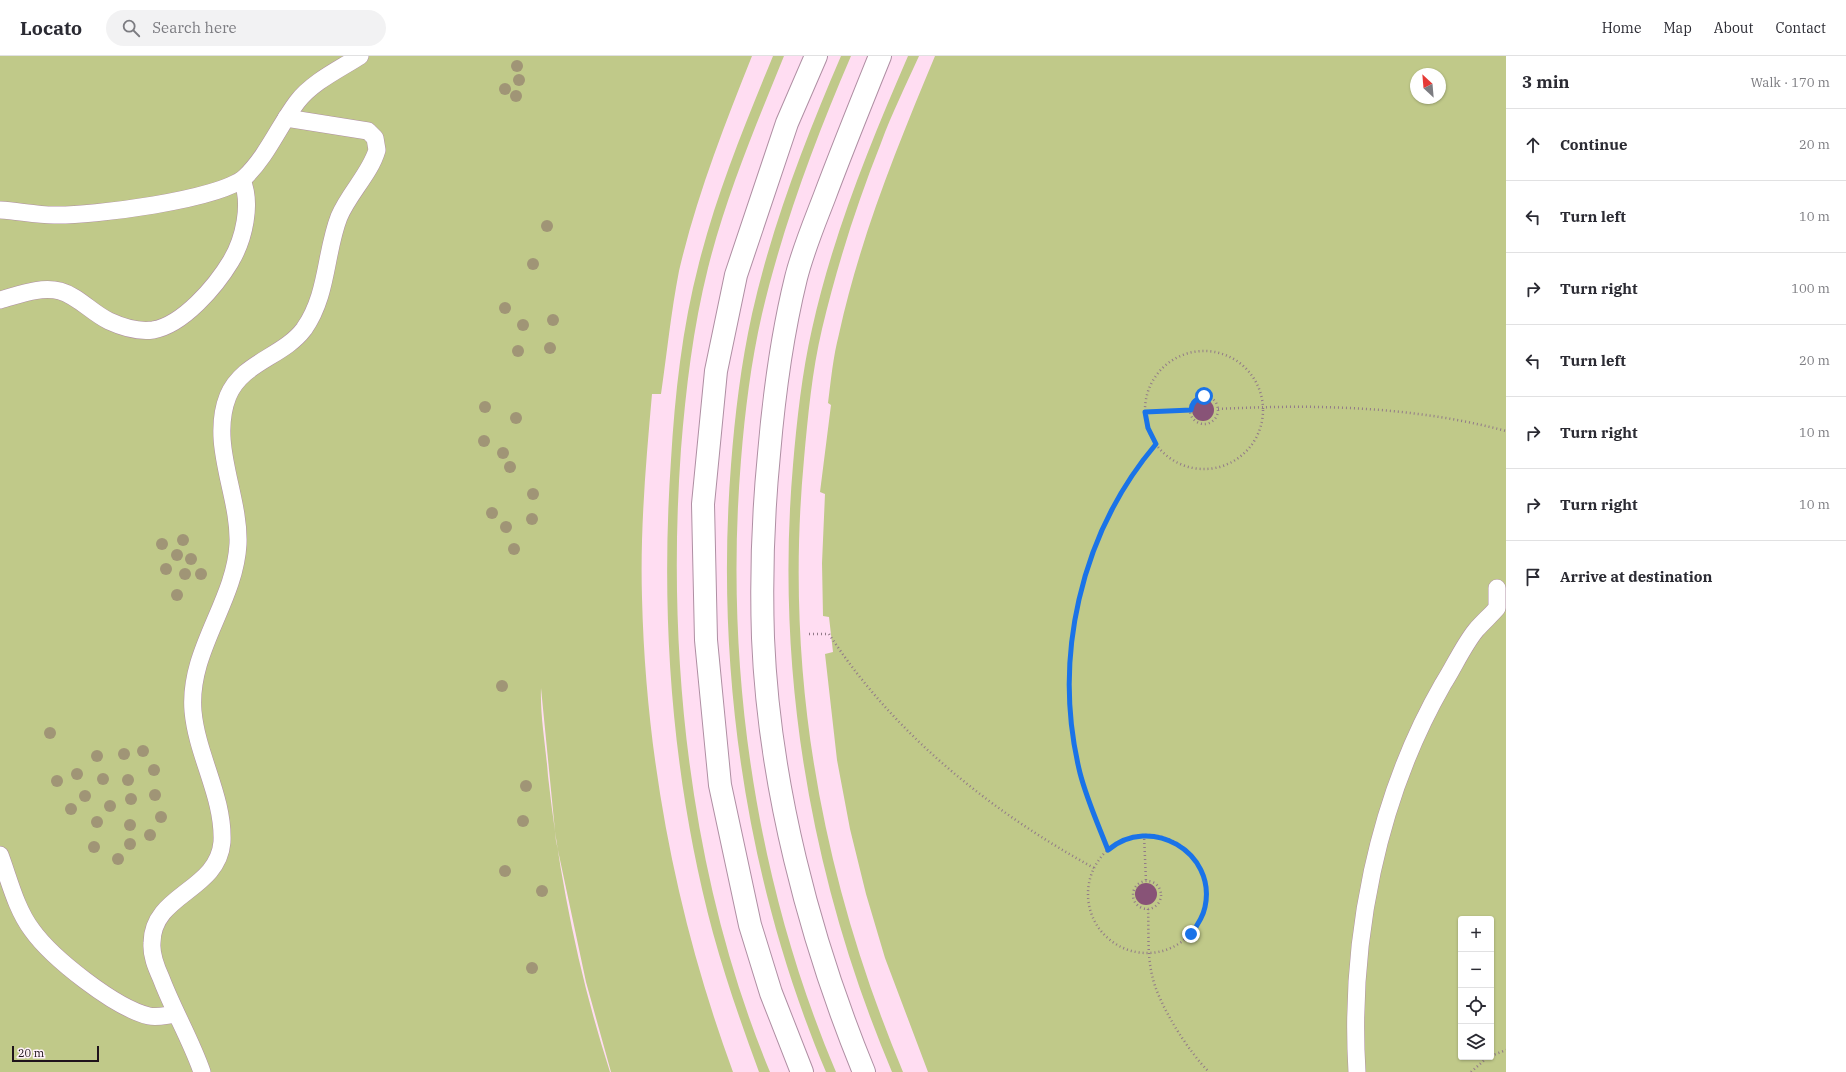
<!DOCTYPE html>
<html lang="en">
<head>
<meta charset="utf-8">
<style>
	:root { --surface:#fff; --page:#f2f2f3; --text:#2b2b33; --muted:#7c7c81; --line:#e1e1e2 }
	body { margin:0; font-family:"IBM Plex Serif",serif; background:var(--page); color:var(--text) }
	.controls { position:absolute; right:12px; bottom:12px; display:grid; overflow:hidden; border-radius:4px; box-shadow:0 1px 3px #0004 }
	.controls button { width:36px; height:36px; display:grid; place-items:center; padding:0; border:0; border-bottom:1px solid var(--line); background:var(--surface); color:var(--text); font:20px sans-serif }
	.compass { position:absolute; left:1410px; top:12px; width:36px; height:36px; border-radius:50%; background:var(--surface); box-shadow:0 1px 3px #0004; rotate:334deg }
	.scale { position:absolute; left:12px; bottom:10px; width:87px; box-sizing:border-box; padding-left:4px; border:2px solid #1f131b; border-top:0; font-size:11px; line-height:14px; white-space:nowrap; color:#1f131b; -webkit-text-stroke:3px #fff1fa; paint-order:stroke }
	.stop { position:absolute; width:12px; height:12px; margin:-9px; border:3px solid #1a73e8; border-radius:50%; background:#fff }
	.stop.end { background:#1a73e8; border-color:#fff; box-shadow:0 1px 4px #0008 }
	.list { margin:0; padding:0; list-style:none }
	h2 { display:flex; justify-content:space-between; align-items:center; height:52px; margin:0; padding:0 16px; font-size:17px }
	h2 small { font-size:13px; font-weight:400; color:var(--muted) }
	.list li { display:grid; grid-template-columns:26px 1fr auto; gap:12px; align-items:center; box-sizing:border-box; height:72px; padding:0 16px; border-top:1px solid var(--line) }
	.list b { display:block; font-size:15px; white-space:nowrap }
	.list em { font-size:13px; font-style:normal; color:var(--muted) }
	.icon { flex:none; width:22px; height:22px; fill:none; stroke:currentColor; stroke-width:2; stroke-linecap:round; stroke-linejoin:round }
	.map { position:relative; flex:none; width:1506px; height:1016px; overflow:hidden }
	header { display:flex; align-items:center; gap:24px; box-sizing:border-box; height:56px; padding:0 20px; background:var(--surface); border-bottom:1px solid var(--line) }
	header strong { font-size:19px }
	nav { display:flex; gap:22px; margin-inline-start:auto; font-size:14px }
	.search { width:280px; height:36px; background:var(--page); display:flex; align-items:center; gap:10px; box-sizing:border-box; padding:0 14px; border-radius:22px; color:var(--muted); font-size:15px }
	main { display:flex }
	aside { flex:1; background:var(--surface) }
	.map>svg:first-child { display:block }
</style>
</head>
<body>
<header>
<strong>Locato</strong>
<div class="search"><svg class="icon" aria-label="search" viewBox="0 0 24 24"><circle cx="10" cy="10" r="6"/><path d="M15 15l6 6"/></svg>Search here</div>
<nav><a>Home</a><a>Map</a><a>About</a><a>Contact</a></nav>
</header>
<main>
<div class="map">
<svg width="1506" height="1016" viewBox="0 0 1506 1016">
	<rect width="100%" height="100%" fill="#ffddf2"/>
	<g fill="#c0c989" fill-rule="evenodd">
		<path d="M0,0h752c-28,70 -56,142 -73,215 -8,41 -12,82 -18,123h-9c-6,68 -12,135 -10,204 4,162 35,322 91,474h-122l-25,-90 -30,-141 -15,-153c-1,29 5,59 7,88 11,100 31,200 62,296h-610z"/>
		<path d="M773,0h11c-28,69 -58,140 -76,212 -15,60 -22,120 -27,181 -15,207 9,431 89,623h-11c-17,-46 -33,-92 -46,-139 -41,-153 -53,-315 -42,-473 4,-66 11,-132 28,-197 18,-71 46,-139 74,-207z"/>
		<path d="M841,0h10c-36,84 -68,169 -89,258 -11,48 -17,97 -21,146 -17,206 14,421 95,612h-10c-80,-189 -111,-403 -95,-607 4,-51 10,-101 21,-151 20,-89 53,-174 89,-258z"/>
		<path d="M908,0h11c-13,29 -27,57 -38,87 -24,60 -44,123 -59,186 -10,42 -14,87 -18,130 -20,214 17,416 99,613h-11c-81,-192 -117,-399 -99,-607 4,-46 9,-92 19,-136 21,-95 58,-185 96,-273z"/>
		<path d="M935,0h571v1016h-578l-43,-114 -19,-64 -16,-65 -13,-69 -12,-106 8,-2 -4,-35 -6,-1 -1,-53 3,-69 -5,-2 11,-87 -3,-2c3,-23 5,-46 11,-69 21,-96 58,-187 96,-278zM1416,18h24v24h-24zM1461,863h30v138h-30z"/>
	</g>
	<g fill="#885377">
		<circle cx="1203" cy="354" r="11"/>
		<circle cx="1146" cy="838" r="11"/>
	</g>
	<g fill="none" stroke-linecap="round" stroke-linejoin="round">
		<defs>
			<g id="service">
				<path d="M0,154c18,1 36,5 54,5 37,1 166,-15 191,-38 22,-21 34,-51 52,-75 15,-20 43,-33 63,-46"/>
				<path d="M0,244c19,-5 40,-14 60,-9 18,5 32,22 49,30 13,6 29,11 44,9 30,-5 63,-44 78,-69 13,-22 21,-57 11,-81"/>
				<path d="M0,799c9,24 16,54 32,75 20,28 83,78 117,86 9,2 17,-1 27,-2"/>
				<path d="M202,1016c-11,-32 -29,-62 -41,-94 -5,-11 -10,-23 -9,-35 0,-49 66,-52 70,-101 2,-45 -25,-86 -29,-131 -5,-60 42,-109 45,-167 2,-49 -29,-100 -10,-148 14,-34 55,-39 76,-67 24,-34 21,-76 35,-112 10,-24 31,-43 38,-67l-2,-12 -7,-7 -82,-13"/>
				<path d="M1357,1016c-8,-132 20,-273 86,-388 11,-17 20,-38 33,-54 7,-8 15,-15 21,-22v-20"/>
			</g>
			<g id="tertiary">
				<path d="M802,1016l-31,-79 -21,-68 -30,-140 -14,-145 -3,-136 13,-133 20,-96 51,-152 29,-67"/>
				<path d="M864,1016c-55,-134 -95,-288 -101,-434 -2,-61 0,-123 6,-184 5,-59 13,-119 27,-176 7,-28 18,-54 28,-80 18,-48 37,-95 56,-142"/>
			</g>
		</defs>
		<use href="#service" stroke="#af8fa3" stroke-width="18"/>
		<use href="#tertiary" stroke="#af8fa3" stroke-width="24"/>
		<g stroke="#917a88" stroke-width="2.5" stroke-dasharray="1 3" stroke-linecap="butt">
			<circle cx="1204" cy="354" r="59"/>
			<circle cx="1204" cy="354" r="14"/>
			<path d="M1218,353c97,-5 194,-3 288,22"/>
			<path d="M1145,356l46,-2"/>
			<path d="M809,578h20c65,100 161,177 265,234"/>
			<circle cx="1147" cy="838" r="59"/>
			<path d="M1144,779l2,46"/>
			<path d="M1108,794c-10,-25 -21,-50 -28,-77 -28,-114 0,-239 76,-329"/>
			<circle cx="1147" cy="839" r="14"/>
			<path d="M1148,853c1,21 -1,45 4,66 6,29 36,76 57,97"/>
			<path d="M1491,1000l15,-6"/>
			<path d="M1471,1016l17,-15"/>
		</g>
		<use href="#service" stroke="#fff" stroke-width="17"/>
		<use href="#tertiary" stroke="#fff" stroke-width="22"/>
	</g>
	<g fill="#a09576">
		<circle cx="517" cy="10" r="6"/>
		<circle cx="519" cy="24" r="6"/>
		<circle cx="505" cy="33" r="6"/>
		<circle cx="516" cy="40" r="6"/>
		<circle cx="547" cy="170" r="6"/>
		<circle cx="533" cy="208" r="6"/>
		<circle cx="505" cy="252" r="6"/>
		<circle cx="553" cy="264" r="6"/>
		<circle cx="523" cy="269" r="6"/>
		<circle cx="550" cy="292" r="6"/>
		<circle cx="518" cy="295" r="6"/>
		<circle cx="485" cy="351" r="6"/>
		<circle cx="516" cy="362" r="6"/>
		<circle cx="484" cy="385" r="6"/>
		<circle cx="503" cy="397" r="6"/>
		<circle cx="510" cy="411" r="6"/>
		<circle cx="533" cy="438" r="6"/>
		<circle cx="492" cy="457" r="6"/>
		<circle cx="532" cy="463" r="6"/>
		<circle cx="506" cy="471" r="6"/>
		<circle cx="183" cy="484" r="6"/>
		<circle cx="162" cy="488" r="6"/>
		<circle cx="514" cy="493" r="6"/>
		<circle cx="177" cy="499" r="6"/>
		<circle cx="191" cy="503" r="6"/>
		<circle cx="166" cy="513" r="6"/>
		<circle cx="185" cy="518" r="6"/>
		<circle cx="201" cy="518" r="6"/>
		<circle cx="177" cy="539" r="6"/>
		<circle cx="502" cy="630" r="6"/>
		<circle cx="50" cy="677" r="6"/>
		<circle cx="143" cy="695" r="6"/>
		<circle cx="124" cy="698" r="6"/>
		<circle cx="97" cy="700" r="6"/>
		<circle cx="154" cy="714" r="6"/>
		<circle cx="77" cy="718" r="6"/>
		<circle cx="103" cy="723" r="6"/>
		<circle cx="128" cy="724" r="6"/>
		<circle cx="57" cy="725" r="6"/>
		<circle cx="526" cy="730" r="6"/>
		<circle cx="155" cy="739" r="6"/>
		<circle cx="85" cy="740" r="6"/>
		<circle cx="131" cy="743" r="6"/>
		<circle cx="110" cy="750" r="6"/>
		<circle cx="71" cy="753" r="6"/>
		<circle cx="161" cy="761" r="6"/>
		<circle cx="523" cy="765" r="6"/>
		<circle cx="97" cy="766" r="6"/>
		<circle cx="130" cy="769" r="6"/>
		<circle cx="150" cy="779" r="6"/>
		<circle cx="130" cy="788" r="6"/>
		<circle cx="94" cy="791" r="6"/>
		<circle cx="118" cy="803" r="6"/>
		<circle cx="505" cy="815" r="6"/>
		<circle cx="542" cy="835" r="6"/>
		<circle cx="532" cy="912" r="6"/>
	</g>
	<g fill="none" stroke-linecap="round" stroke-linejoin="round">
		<path stroke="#1a73e8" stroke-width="5" d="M1191,878c6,-8 12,-17 14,-27 12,-55 -55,-93 -97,-57 -10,-26 -21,-50 -28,-77 -28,-114 0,-239 76,-329l-8,-16 -3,-16 46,-2c1,-8 5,-11 13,-14"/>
	</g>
</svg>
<div class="controls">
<button>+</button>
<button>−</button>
<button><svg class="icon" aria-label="locate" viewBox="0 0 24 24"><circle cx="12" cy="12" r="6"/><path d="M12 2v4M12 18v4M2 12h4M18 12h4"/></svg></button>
<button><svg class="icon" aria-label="layers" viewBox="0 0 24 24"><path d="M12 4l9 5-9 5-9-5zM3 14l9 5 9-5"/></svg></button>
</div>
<svg class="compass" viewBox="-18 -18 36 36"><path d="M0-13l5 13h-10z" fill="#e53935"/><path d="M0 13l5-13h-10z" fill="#7c7c81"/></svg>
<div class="scale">20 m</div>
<div class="stop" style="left:1204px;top:340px"></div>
<div class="stop end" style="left:1191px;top:878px"></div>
</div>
<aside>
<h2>3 min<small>Walk · 170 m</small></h2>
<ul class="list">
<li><svg class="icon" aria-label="ahead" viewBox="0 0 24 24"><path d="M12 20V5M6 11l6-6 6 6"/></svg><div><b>Continue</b></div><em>20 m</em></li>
<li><svg class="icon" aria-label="left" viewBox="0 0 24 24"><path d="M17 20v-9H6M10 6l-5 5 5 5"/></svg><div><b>Turn left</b></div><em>10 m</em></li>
<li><svg class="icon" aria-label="right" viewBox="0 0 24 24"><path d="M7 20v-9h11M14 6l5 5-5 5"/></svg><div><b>Turn right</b></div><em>100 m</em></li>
<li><svg class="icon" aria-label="left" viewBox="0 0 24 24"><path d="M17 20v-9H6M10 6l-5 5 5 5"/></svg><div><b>Turn left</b></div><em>20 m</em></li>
<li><svg class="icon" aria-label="right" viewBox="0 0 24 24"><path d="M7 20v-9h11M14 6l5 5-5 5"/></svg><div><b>Turn right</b></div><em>10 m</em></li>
<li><svg class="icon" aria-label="right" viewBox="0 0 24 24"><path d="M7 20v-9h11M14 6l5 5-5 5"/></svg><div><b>Turn right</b></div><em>10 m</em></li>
<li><svg class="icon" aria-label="arrive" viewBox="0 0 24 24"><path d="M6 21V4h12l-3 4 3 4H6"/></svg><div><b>Arrive at destination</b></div></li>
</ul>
</aside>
</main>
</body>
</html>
